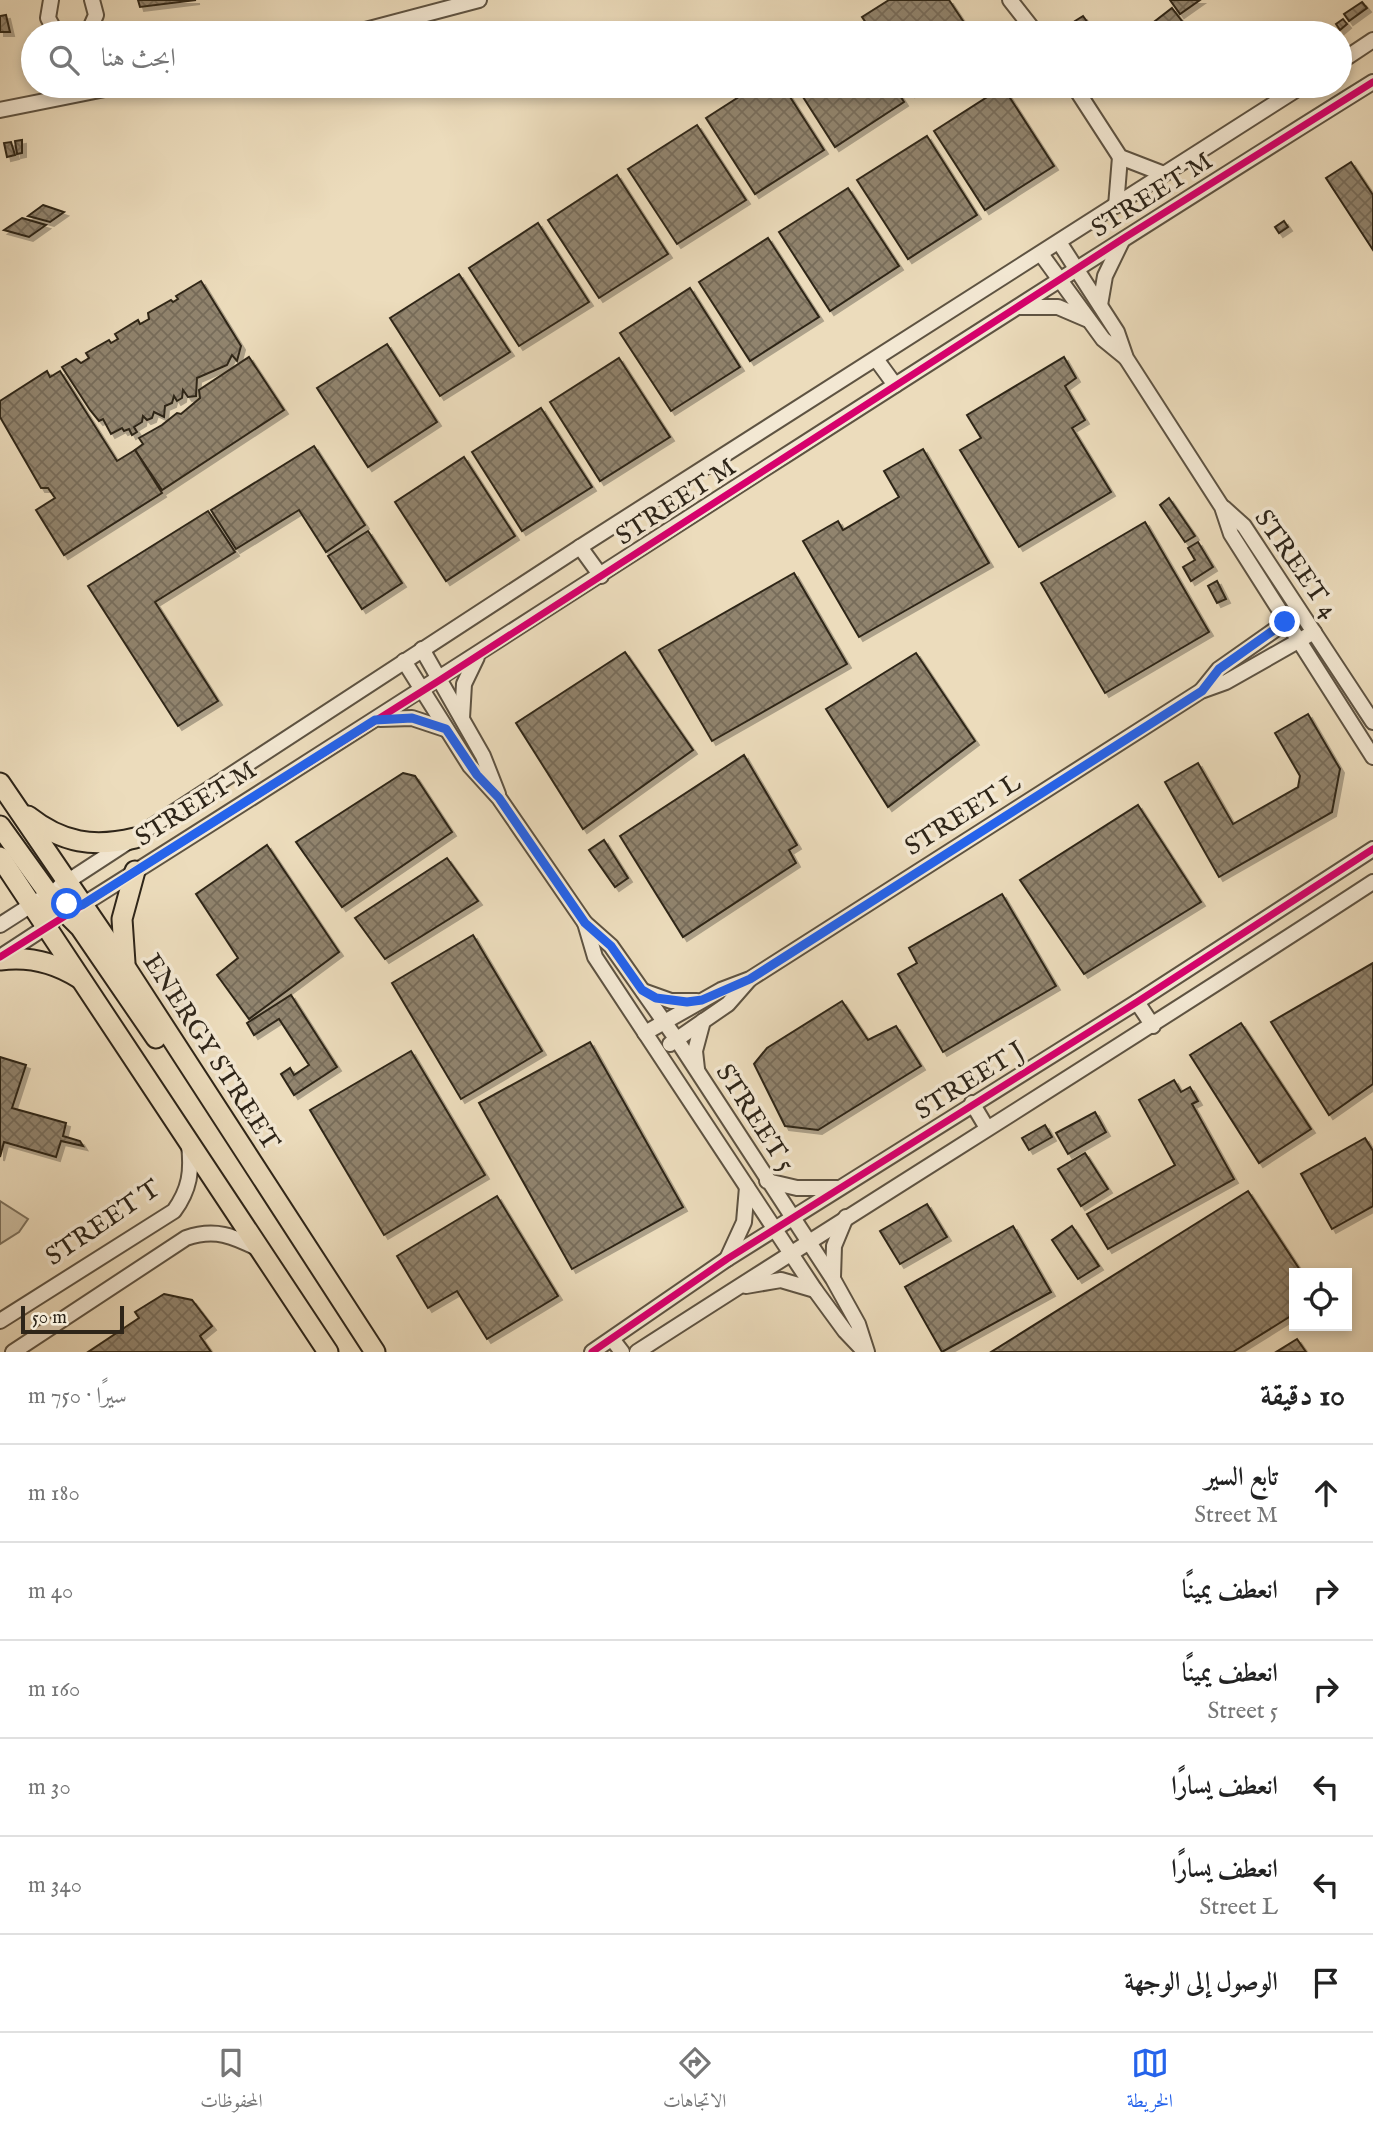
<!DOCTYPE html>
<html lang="ar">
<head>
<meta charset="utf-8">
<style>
	:root { --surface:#fff; --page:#f2f2f2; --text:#222; --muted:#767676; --line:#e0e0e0; --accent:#2563eb }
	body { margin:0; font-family:"IM FELL English",Amiri,serif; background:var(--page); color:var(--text); direction:rtl }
	.controls { position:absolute; right:21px; bottom:21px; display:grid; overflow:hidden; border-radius:0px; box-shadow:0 4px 10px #0003 }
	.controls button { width:63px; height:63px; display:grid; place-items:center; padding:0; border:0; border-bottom:2px solid var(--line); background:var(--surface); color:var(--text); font:35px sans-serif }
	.scale { position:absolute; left:21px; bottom:18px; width:103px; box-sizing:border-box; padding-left:7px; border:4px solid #2e2519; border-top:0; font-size:19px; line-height:24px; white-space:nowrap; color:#2e2519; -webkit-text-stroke:5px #f3e8d3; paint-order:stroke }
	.stop { position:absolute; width:21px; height:21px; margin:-16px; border:5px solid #2563eb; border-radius:50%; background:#fff }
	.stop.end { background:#2563eb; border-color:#fff; box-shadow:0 2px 7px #0008 }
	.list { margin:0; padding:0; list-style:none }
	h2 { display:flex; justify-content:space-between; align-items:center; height:91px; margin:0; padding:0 28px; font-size:30px }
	h2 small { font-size:23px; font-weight:400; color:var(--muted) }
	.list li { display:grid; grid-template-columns:46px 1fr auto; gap:21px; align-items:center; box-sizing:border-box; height:98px; padding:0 28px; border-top:2px solid var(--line) }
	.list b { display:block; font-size:26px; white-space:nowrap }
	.list p { margin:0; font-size:23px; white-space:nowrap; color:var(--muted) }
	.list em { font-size:23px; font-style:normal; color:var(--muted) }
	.icon { flex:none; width:38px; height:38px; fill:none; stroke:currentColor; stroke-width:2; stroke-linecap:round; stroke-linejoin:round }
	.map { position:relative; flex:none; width:1373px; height:1352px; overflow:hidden; direction:ltr }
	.search { position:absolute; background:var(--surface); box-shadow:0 4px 10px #0003; left:21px; right:21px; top:21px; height:77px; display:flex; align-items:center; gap:18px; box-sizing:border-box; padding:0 24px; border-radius:38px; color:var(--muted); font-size:26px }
	.sheet { height:679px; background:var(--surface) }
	nav { display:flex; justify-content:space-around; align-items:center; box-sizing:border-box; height:98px; border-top:2px solid var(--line); background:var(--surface); font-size:19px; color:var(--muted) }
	nav a { display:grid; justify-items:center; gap:4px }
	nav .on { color:var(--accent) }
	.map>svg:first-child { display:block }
</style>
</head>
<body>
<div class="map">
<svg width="1373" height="1352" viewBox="0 0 1373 1352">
	<defs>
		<pattern id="building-cross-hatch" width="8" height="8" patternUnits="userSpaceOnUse" patternTransform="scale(1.75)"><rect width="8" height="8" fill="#91846e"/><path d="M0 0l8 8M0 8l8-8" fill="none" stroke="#776c5a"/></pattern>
		<filter id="shadow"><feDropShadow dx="4" dy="4" stdDeviation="0" flood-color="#0004"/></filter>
	</defs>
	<rect width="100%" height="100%" fill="#ecdcbc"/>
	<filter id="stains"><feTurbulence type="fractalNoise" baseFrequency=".00286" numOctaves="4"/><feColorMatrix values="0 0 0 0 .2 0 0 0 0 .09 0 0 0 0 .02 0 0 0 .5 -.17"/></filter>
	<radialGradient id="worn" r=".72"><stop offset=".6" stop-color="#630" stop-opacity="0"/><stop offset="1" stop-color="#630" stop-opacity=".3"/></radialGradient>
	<path fill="#ccbda0" stroke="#7d715c" stroke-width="2" d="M0,1201l28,18 -9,13 -19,12z"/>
	<g fill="url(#building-cross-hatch)" stroke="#2e2519" stroke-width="2" filter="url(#shadow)">
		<path d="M138,0h58l-56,7z"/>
		<path d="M889,0h60l22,33h-98l-11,-16z"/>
		<path d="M1170,0h30l-20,14z"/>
		<path d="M1362,2l5,6 -18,13 -5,-7z"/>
		<path d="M1172,8l19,25h-35l-6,-8z"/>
		<path d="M6,15l4,17h-10v-16z"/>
		<path d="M1083,16l5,7 3,10h-9l-7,-12z"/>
		<path d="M1343,19l4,5 -7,6 -4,-6z"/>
		<path d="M854,24l6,9h-21z"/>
		<path d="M756,86h27l41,64 -69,44 -49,-76z"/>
		<path d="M796,86h98l10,16 -69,45z"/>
		<path d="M907,86h15l-11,7z"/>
		<path d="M1003,87l51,79 -69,44 -51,-79z"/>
		<path d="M697,125l49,75 -69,44 -49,-75z"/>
		<path d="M927,136l50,79 -69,44 -51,-79z"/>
		<path d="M22,140v13l-5,1 -2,-13z"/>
		<path d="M11,142l4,13 -8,2 -3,-14z"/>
		<path d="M1351,162l22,33v55l-47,-72z"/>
		<path d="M617,175l51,79 -69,44 -51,-78z"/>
		<path d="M848,188l51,78 -69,45 -51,-79z"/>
		<path d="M43,205l21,7 -14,10 -22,-6z"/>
		<path d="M22,218l24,7 -17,12 -25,-7z"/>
		<path d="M1284,221l4,6 -9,6 -4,-6z"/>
		<path d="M538,223l51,79 -70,44 -50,-78z"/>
		<path d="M768,238l51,79 -69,44 -51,-79z"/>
		<path d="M459,274l51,78 -70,44 -50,-78z"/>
		<path d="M201,281l40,65 -4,15 -5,-6 -5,10 -30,13 -1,18 -8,1 -5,-7 -1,8 -5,3 -3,-5 -2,7 -7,3 -1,11 -10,-5 -2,6 -5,2 -4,-4 -1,6 -8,5 3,5 -5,3 -3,-6 -5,2 -2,-3 -11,6 -8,-15 -4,2 -9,-11 -28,-43 14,-8 5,4 8,-5 -3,-5 23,-13 2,3 7,-4 -3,-5 23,-14 2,4 9,-5 -1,-6 23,-13 2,2 5,-3 -2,-3z"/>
		<path d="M690,288l50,79 -69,44 -51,-78z"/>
		<path d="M387,344l50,78 -69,45 -51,-79z"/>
		<path d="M249,357l35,53 -122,80 -27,-40 8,-6 -4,-6 23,-13 15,-12 4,1 19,-16 -1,-8z"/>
		<path d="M1064,357l12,21 -11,8 20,34 -13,8 39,64 -92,55 -59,-97 21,-12 -14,-23z"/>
		<path d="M619,358l51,79 -70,44 -50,-79z"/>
		<path d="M47,371l3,6 10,-6 57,90 18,-11 27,43 -98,62 -28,-45 19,-12 -7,-10h-7l-41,-71v-16z"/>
		<path d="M541,408l51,79 -70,44 -50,-79z"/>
		<path d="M314,446l51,79 -39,27 -27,-42 -63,39 -25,-39z"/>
		<path d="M923,449l66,114 -130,74 -56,-96 35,-20 5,9 56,-33 -15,-26z"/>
		<path d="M464,457l51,79 -69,45 -51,-79z"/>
		<path d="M1169,498l26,38 -10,6 -25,-37z"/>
		<path d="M208,511l27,41 -80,50 63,99 -40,25 -90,-140z"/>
		<path d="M1145,522l64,110 -104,61 -64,-110z"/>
		<path d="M368,531l34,52 -40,26 -34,-53z"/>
		<path d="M1198,542l15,25 -22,14 -8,-14 12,-7 -7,-12z"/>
		<path d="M794,573l53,91 -135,77 -53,-91z"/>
		<path d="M1217,581l9,18 -9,4 -9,-17z"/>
		<path d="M625,652l68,98 -110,79 -67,-106z"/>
		<path d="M916,653l59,88 -87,66 -62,-98z"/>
		<path d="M1308,714l32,55 -8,43 -113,65 -54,-95 33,-19 35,61 65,-37 2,-11 -25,-43z"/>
		<path d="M744,755l53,90 -8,5 7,13 -113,74 -63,-101z"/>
		<path d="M403,773l12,3 37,56 -110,75 -46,-65z"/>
		<path d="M1138,805l63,97 -117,72 -64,-94z"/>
		<path d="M604,840l24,38 -13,9 -26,-37z"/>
		<path d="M267,845l72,107 -90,67 -32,-44 21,-17 -42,-64z"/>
		<path d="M447,858l31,43 -93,58 -30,-41z"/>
		<path d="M1002,894l54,92 -113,66 -45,-78 19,-11 -8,-15z"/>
		<path d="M473,935l69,116 -81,48 -69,-116z"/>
		<path d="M1373,963v121l-44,31 -58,-93z"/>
		<path d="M291,995l46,72 -43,28 -13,-21 9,-6 4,7 15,-10 -30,-46 -25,16 -7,-12z"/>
		<path d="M842,1001l26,39 28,-14 25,40 -103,64 -33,-4 -31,-62 13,-16z"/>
		<path d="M1241,1023l70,106 -52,34 -69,-108z"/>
		<path d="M590,1042l93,165 -111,62 -93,-166z"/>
		<path d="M411,1051l74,124 -101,60 -74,-125z"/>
		<path d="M0,1057l26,8 -14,43 54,15 -3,13 17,5 3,5 -22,-5 -5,16 -52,-15 -4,15z"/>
		<path d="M1174,1080l7,12 9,-5 8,14 -6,3 42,75 -126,70 -21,-35 88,-49 -36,-65z"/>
		<path d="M1095,1112l11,20 -38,22 -12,-21z"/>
		<path d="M1045,1125l7,12 -23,13 -7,-12z"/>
		<path d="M1365,1138l8,13v55l-41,23 -31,-55z"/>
		<path d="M1085,1153l23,36 -27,17 -23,-37z"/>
		<path d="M1248,1191l54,82h-8v41l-61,38h-242z"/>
		<path d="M497,1196l61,100 -71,43 -30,-48 -29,17 -31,-52z"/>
		<path d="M927,1204l20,33 -47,27 -20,-33z"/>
		<path d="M1013,1226l38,66 -109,60 -37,-65z"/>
		<path d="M1072,1226l27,40 -21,13 -26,-39z"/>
		<path d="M164,1294l28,6 20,26 -12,10 11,16h-123l51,-34 -4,-6z"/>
		<path d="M1297,1339l9,13h-30z"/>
	</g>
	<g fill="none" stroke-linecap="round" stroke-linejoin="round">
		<defs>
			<g id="minor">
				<path d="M51,0l-3,18 8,15"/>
				<path d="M1010,0l26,33"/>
				<path d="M88,33l8,-18 -4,-15"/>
				<path d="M354,33l125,-33"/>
				<path d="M1340,62l33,-22"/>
				<path d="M1074,86l46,71 44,17"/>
				<path d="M0,110l120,-24"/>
				<path d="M1116,206l4,-49"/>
				<path d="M1059,242l58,90 9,26 96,149 9,27 142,223"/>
				<path d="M1041,254l62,85 22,18"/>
				<path d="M1100,305l5,-29 17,-35"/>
				<path d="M1018,307h40l28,12"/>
				<path d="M876,359l19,26"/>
				<path d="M1224,508l20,18 129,196"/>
				<path d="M580,547l21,29"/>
				<path d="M422,649l61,107 15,38"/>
				<path d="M404,661l66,105 29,32 86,125 26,23 66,94 156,239 25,45 9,28"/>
				<path d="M1202,690l17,-21 74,-52"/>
				<path d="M462,718l2,-34 13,-27"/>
				<path d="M380,719l32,-1 33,11"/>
				<path d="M59,887l521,-340 722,-461"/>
				<path d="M76,909c434,-273 862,-556 1297,-827"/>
				<path d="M585,923l10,34 220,333 30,41 19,20"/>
				<path d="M0,925l39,-25"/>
				<path d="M0,957l52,-34"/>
				<path d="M643,991l28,10h26"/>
				<path d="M1137,1002l16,24"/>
				<path d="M645,1033l76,-43 29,-11 451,-288 25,-9 88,-50"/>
				<path d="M670,1044l58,-40 21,-24"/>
				<path d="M697,1069l-2,-18 8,-30"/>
				<path d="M972,1103l15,25"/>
				<path d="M767,1181l30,7h40"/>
				<path d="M727,1259l17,-37 3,-35"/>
				<path d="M833,1277l1,-31 12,-29"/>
				<path d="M746,1286l35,-6 34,10"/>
				<path d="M0,1321l174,-110c16,-22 18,-40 15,-66"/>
				<path d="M612,1339l10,13"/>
				<path d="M13,1352l173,-114c29,-10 47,-2 73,11"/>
				<path d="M592,1352l135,-93 410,-257 236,-153"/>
				<path d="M637,1352c245,-158 493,-311 736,-470"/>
			</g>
			<g id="major">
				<path d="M0,783l126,185 249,384"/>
				<path d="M28,816c34,27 66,32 107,22"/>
				<path d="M0,826l49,68 21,10"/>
				<path d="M0,857l328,495"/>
				<path d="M32,905l35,9 13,13 76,111"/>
				<path d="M0,960c29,-4 54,2 79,18"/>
				<path d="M125,963l-3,-44 13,-48"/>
			</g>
		</defs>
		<use href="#minor" stroke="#5e5342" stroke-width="18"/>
		<use href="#major" stroke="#2e2519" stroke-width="23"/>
		<use href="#minor" stroke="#f3e8d3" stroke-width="14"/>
		<use href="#major" stroke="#ecdcbc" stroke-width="19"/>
		<defs>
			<g id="cycleway">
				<path d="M0,957l440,-277 684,-442 249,-156"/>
				<path d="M592,1352l135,-93 410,-257 236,-153"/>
			</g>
		</defs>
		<use href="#cycleway" stroke="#f3e8d3" stroke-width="11"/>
		<use href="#cycleway" stroke="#d6006c" stroke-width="7"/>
	</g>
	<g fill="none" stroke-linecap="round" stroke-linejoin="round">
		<path stroke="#2563eb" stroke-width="9" d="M67,904l15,1 293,-185 37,-2 34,11 31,46 22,23 86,125 26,23 31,44 14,8 31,4 15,-2 48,-21 452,-288 17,-22 66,-47"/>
	</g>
	<g text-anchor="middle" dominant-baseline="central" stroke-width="7" stroke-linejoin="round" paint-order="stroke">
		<g font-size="26" fill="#2e2519" stroke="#f3e8d3">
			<text transform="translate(1152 195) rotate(-32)">STREET M</text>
			<text transform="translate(676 502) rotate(-33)">STREET M</text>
			<text transform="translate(1296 564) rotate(55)">STREET 4</text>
			<text transform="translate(196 804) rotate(-32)">STREET M</text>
			<text transform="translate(963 815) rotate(-32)">STREET L</text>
			<text transform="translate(211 1052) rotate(57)">ENERGY STREET</text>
			<text transform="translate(970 1081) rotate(-32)">STREET J</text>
			<text transform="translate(755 1118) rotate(57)">STREET 5</text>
			<text transform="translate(103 1223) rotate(-34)">STREET T</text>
		</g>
	</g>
	<rect width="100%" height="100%" filter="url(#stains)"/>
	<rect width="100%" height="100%" fill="url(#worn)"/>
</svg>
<div class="controls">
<button><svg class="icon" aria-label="locate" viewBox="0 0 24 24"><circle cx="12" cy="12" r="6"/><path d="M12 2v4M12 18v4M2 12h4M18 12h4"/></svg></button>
</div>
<div class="scale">50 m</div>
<div class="stop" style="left:67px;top:904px"></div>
<div class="stop end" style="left:1285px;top:622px"></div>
<div class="search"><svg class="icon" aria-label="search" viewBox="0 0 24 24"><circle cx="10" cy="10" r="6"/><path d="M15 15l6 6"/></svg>ابحث هنا</div>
</div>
<section class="sheet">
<h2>10 دقيقة<small>سيرًا · 750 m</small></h2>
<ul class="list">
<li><svg class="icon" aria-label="ahead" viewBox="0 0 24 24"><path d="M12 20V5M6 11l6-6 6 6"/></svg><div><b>تابع السير</b><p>Street M</p></div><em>180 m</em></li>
<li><svg class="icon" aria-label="right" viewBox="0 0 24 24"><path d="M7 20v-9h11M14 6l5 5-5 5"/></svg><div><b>انعطف يمينًا</b></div><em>40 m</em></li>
<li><svg class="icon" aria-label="right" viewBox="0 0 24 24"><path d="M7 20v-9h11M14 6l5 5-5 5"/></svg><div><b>انعطف يمينًا</b><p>Street 5</p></div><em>160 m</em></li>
<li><svg class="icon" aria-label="left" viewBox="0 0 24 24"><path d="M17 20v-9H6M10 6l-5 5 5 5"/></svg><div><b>انعطف يسارًا</b></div><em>30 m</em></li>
<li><svg class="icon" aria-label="left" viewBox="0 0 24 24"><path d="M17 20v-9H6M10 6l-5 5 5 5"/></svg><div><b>انعطف يسارًا</b><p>Street L</p></div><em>340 m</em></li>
<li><svg class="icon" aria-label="arrive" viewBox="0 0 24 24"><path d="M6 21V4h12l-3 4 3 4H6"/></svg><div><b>الوصول إلى الوجهة</b></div></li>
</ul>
</section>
<nav>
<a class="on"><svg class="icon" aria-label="map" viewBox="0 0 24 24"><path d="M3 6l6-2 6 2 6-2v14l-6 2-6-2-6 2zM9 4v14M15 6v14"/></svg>الخريطة</a>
<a><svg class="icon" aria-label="directions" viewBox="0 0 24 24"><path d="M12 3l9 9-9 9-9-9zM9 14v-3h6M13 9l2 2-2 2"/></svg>الاتجاهات</a>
<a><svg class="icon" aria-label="saved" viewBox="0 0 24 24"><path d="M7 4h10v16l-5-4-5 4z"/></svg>المحفوظات</a>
</nav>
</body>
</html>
